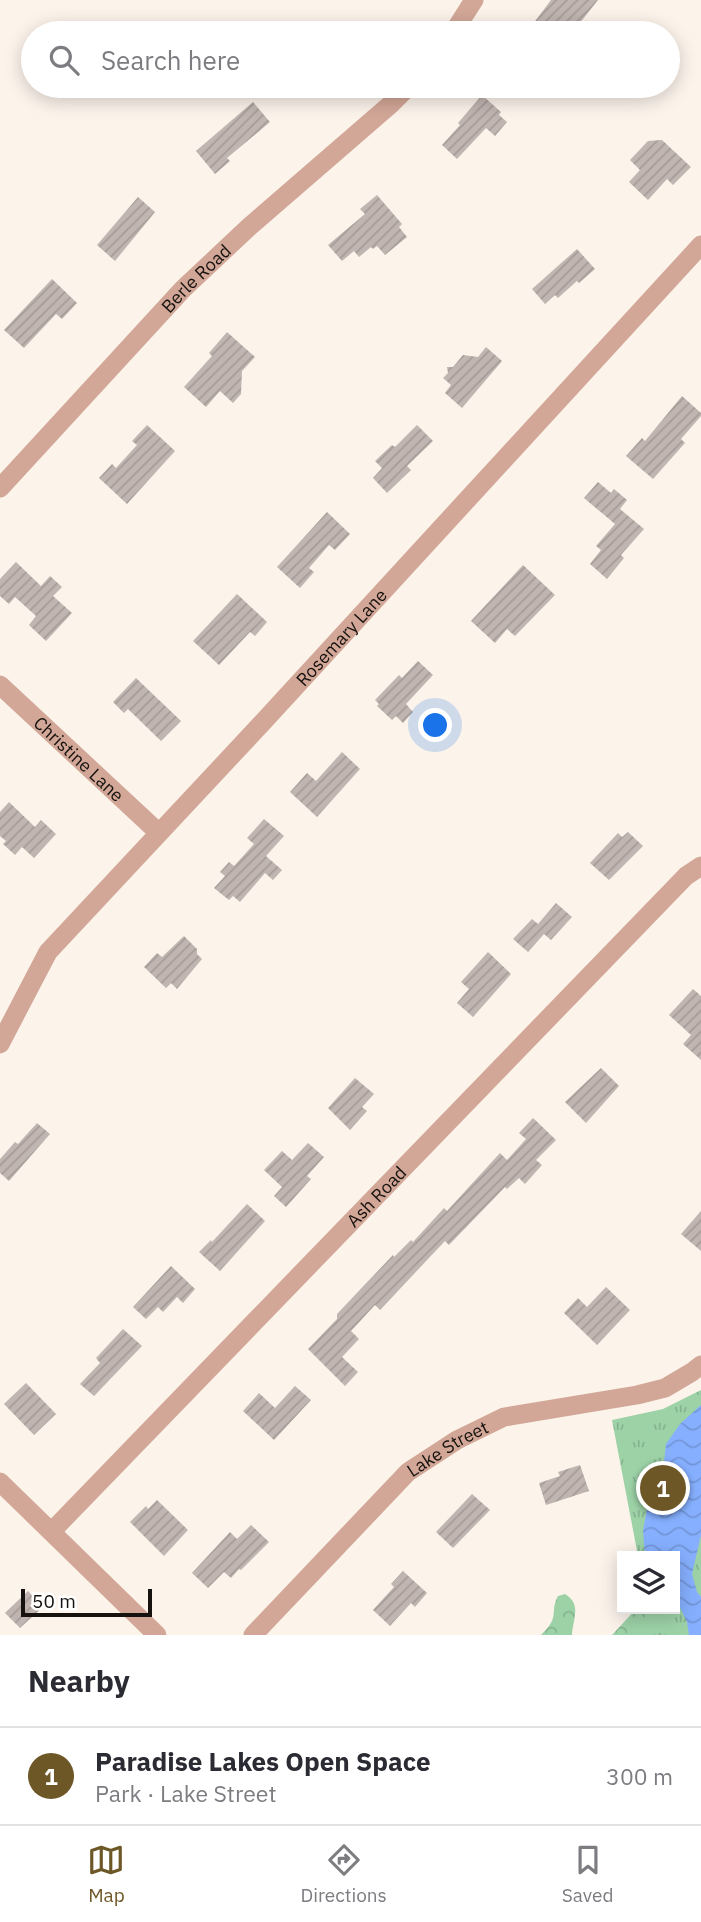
<!DOCTYPE html>
<html lang="en">
<head>
<meta charset="utf-8">
<style>
	:root { --surface:#fff; --page:#f2f2f3; --text:#2b2b33; --muted:#7c7c81; --line:#e1e1e2; --accent:#6d5726 }
	body { margin:0; font-family:"IBM Plex Sans",sans-serif; background:var(--page); color:var(--text) }
	.controls { position:absolute; right:21px; bottom:21px; display:grid; overflow:hidden; border-radius:0px; box-shadow:0 4px 18px #0003 }
	.controls button { width:63px; height:63px; display:grid; place-items:center; padding:0; border:0; border-bottom:2px solid var(--line); background:var(--surface); color:var(--text); font:35px sans-serif }
	.scale { position:absolute; left:21px; bottom:18px; width:131px; box-sizing:border-box; padding-left:7px; border:4px solid #15120f; border-top:0; font-size:19px; line-height:24px; white-space:nowrap; color:#15120f; -webkit-text-stroke:5px #fff; paint-order:stroke }
	.you { position:absolute; left:436px; top:726px; width:24px; height:24px; margin:-18px; border:5px solid #fff; border-radius:50%; background:#1a73e8; box-shadow:0 0 0 10px #1a73e833 }
	.badge { display:grid; place-items:center; width:46px; height:46px; border-radius:50%; background:var(--accent); color:#fff; font-size:23px; font-weight:700 }
	.pin { position:absolute; translate:-50% -50%; border:4px solid #fff; box-shadow:0 2px 7px #0006 }
	.list { margin:0; padding:0; list-style:none }
	h2 { display:flex; justify-content:space-between; align-items:center; height:91px; margin:0; padding:0 28px; font-size:30px }
	h2 small { font-size:23px; font-weight:400; color:var(--muted) }
	.list li { display:grid; grid-template-columns:46px 1fr auto; gap:21px; align-items:center; box-sizing:border-box; height:98px; padding:0 28px; border-top:2px solid var(--line) }
	.list b { display:block; font-size:26px; white-space:nowrap }
	.list p { margin:0; font-size:23px; white-space:nowrap; color:var(--muted) }
	.list em { font-size:23px; font-style:normal; color:var(--muted) }
	.icon { flex:none; width:38px; height:38px; fill:none; stroke:currentColor; stroke-width:2; stroke-linecap:round; stroke-linejoin:round }
	.map { position:relative; flex:none; width:701px; height:1635px; overflow:hidden }
	.search { position:absolute; background:var(--surface); box-shadow:0 4px 18px #0003; left:21px; right:21px; top:21px; height:77px; display:flex; align-items:center; gap:18px; box-sizing:border-box; padding:0 24px; border-radius:38px; color:var(--muted); font-size:26px }
	.sheet { height:189px; background:var(--surface) }
	nav { display:flex; justify-content:space-around; align-items:center; box-sizing:border-box; height:98px; border-top:2px solid var(--line); background:var(--surface); font-size:19px; color:var(--muted) }
	nav a { display:grid; justify-items:center; gap:4px }
	nav .on { color:var(--accent) }
	.map>svg:first-child { display:block }
</style>
</head>
<body>
<div class="map">
<svg width="701" height="1635" viewBox="0 0 701 1635">
	<defs>
		<pattern id="forest-crowns" width="20" height="18" patternUnits="userSpaceOnUse" patternTransform="scale(1.75)"><rect width="20" height="18" fill="#9dd2a7"/><path d="M2 6a3 3 0 1 1 6 0M12 15a3 3 0 1 1 6 0" fill="none" stroke="#86b38f"/></pattern>
		<pattern id="park-tufts" width="24" height="20" patternUnits="userSpaceOnUse" patternTransform="scale(1.75)"><rect width="24" height="20" fill="#9dd2a7"/><path d="M3 7l-1-3M5 7V3M7 7l1-3M15 17l-1-3M17 17v-4M19 17l1-3" fill="none" stroke="#86b38f"/></pattern>
		<pattern id="water-waves" width="16" height="10" patternUnits="userSpaceOnUse" patternTransform="scale(1.75)"><rect width="16" height="10" fill="#86b0ff"/><path d="M0 5q4-4 8 0t8 0" fill="none" stroke="#7396d9"/></pattern>
		<pattern id="building-hatch" width="6" height="6" patternUnits="userSpaceOnUse" patternTransform="scale(1.75)"><rect width="6" height="6" fill="#c1b5b1"/><path d="M-1 1l2-2M0 6l6-6M5 7l2-2" fill="none" stroke="#a59b97"/></pattern>
	</defs>
	<rect width="100%" height="100%" fill="#fcf3eb"/>
	<g fill="url(#forest-crowns)">
		<path d="M565,1594c17,10 8,25 7,41h-31c20,-19 8,-22 17,-39z"/>
		<path d="M636,1609h39l14,26h-77z"/>
	</g>
	<path fill="url(#park-tufts)" d="M701,1390v245h-67l15,-16 -2,-10h28v-53h-37l-26,-136 51,-11z"/>
	<path fill="url(#water-waves)" d="M701,1405v130l-9,39 5,18 4,5v38h-12l-2,-13 -12,-25v-41h-30l-2,-25 6,-34 15,-35 2,-18 14,-20z"/>
	<g fill="url(#building-hatch)">
		<path d="M551,0h47l-26,33h-26l-13,-9z"/>
		<path d="M482,95l19,17 -2,3 8,7 -12,14 -9,-8 -29,31 -15,-14 18,-20 -2,-2z"/>
		<path d="M253,102l17,20 -43,36 3,3 -15,13 -19,-23z"/>
		<path d="M662,140l29,27 -18,18 -6,-6 -19,21 -19,-18 11,-12 -10,-10 18,-19z"/>
		<path d="M377,195l25,29 -3,3 8,10 -22,18 -8,-9 -4,3 -2,-2 -12,10 -5,-6 -12,10 -14,-16 37,-31 -5,-5z"/>
		<path d="M138,197l17,15 -40,49 -18,-16z"/>
		<path d="M577,249l18,20 -16,14 -2,-2 -19,17 -3,-3 -10,9 -13,-15z"/>
		<path d="M52,279l25,24 -15,16 -6,-5 -32,34 -20,-18z"/>
		<path d="M227,332l28,25 -13,14 -1,23 -8,9 -13,-12 -14,16 -22,-20 28,-31 -3,-3z"/>
		<path d="M486,347l16,14 -40,47 -17,-15 6,-8 -8,-7 5,-5 -1,-6h6l10,-12 15,2z"/>
		<path d="M682,396l19,17v3l-20,23 4,4 -32,36 -27,-23 16,-18 3,3z"/>
		<path d="M147,425l28,26 -48,53 -28,-26 13,-14 4,4 21,-23 -5,-4z"/>
		<path d="M417,425l16,16 -26,25 4,4 -24,23 -14,-15 9,-10 -7,-7 17,-16 3,2z"/>
		<path d="M598,482l13,11 3,-4 13,11 -7,9 24,20 -23,26 3,3 -17,21 -17,-15 11,-14 -5,-4 19,-22 -31,-26z"/>
		<path d="M327,512l23,22 -15,16 -6,-5 -20,23 5,4 -14,16 -23,-21z"/>
		<path d="M16,562l25,24 9,-10 12,11 -9,9 19,17 -26,28 -17,-16 7,-9 -21,-19 -6,7 -9,-8v-17z"/>
		<path d="M523,565l32,30 -40,41 -8,-7 -12,14 -24,-22z"/>
		<path d="M237,594l30,28 -12,14 -5,-4 -31,33 -26,-24z"/>
		<path d="M418,661l15,14 -27,29 7,8 -10,11 -7,-7 -4,4 -15,-14 2,-2 -4,-4 24,-25 3,3z"/>
		<path d="M136,678l45,43 -20,20 -33,-32 -4,4 -11,-11z"/>
		<path d="M342,752l18,17 -43,48 -27,-25 17,-19 9,8z"/>
		<path d="M9,802l26,25 6,-7 15,14 -22,24 -12,-11 -7,8 -12,-11 3,-3 -6,-5v-24z"/>
		<path d="M264,819l20,17 -18,20 16,14 -9,10 -8,-7 -25,29 -7,-6 -4,4 -15,-12 11,-12 -5,-4 9,-10 5,4 20,-22 -7,-6z"/>
		<path d="M628,832l15,14 -34,34 -19,-17 28,-30 4,4z"/>
		<path d="M556,903l16,14 -21,23 -7,-6 -16,18 -15,-13 19,-20 6,5z"/>
		<path d="M184,936l13,13v5l5,5 -25,30 -6,-6 -5,5 -22,-21 13,-14 5,4z"/>
		<path d="M488,952l23,22 -38,43 -16,-14 12,-14 -8,-7z"/>
		<path d="M693,989l8,7v64l-18,-16 8,-9 -22,-20z"/>
		<path d="M601,1068l18,18 -33,37 -21,-21z"/>
		<path d="M355,1078l19,16 -12,13 5,4 -17,19 -22,-22z"/>
		<path d="M533,1118l23,22 -20,20 6,5 -17,19 -6,-6 -12,11 -2,-2 -56,58 -4,-4 -65,69 -5,-5 -24,26 8,8 -17,18 16,15 -13,14 -37,-37 29,-30v-5l56,-59 1,2 17,-17 2,2 31,-34 3,3 53,-58 7,7 19,-21 -7,-6z"/>
		<path d="M37,1123l13,11 -41,47 -9,-8v-14l15,-17 3,2z"/>
		<path d="M308,1143l16,14 -17,19 4,3 -25,28 -12,-11 8,-9 -18,-17 18,-19 10,9z"/>
		<path d="M247,1204l18,17 -45,50 -21,-19 12,-12 1,2z"/>
		<path d="M701,1211v40l-20,-17z"/>
		<path d="M171,1266l24,23 -12,14 -6,-6 -14,15 -5,-5 -12,12 -13,-12z"/>
		<path d="M606,1287l24,23 -33,35 -33,-32 14,-15 9,9z"/>
		<path d="M123,1329l19,17 -48,50 -14,-12 20,-21 -4,-5z"/>
		<path d="M26,1383l30,31 -22,21 -30,-31z"/>
		<path d="M295,1386l16,14 -37,40 -31,-29 16,-18 16,15z"/>
		<path d="M580,1465l9,26 -43,14 -7,-22 21,-7 -2,-4z"/>
		<path d="M472,1494l18,16 -37,38 -17,-16z"/>
		<path d="M157,1500l31,30 -24,26 -34,-34 16,-16 2,3z"/>
		<path d="M251,1525l18,17 -28,28 -2,-1 -8,9 -7,-6 -16,16 -16,-15 38,-41 7,7z"/>
		<path d="M403,1571l24,22 -12,14 -4,-4 -21,23 -17,-16 21,-23 -3,-3z"/>
		<path d="M28,1591l15,16 -23,21 -15,-15z"/>
	</g>
	<g fill="none" stroke-linecap="round" stroke-linejoin="round">
		<g stroke="#d2a797" stroke-width="19">
			<path d="M453,33l21,-33"/>
			<path id="s1" d="M0,488l183,-199 66,-62 142,-123 18,-18"/>
			<path id="s2" d="M0,685l159,148"/>
			<path id="s3" d="M0,1044l48,-92 215,-230 438,-477"/>
			<path d="M0,1482l157,153"/>
			<path id="s4" d="M52,1531l634,-655 15,-10"/>
			<path id="s5" d="M253,1635l155,-163 49,-32 47,-23 133,-22 28,-7 27,-16 9,-7"/>
		</g>
	</g>
	<g text-anchor="middle" dominant-baseline="central" stroke-width="5" stroke-linejoin="round" paint-order="stroke">
		<g font-size="18" fill="#15120f" stroke="#fff">
			<text stroke="none"><textPath href="#s1" startOffset="287">Berle Road</textPath></text>
			<text stroke="none"><textPath href="#s3" startOffset="534">Rosemary Lane</textPath></text>
			<text stroke="none"><textPath href="#s2" startOffset="108">Christine Lane</textPath></text>
			<text stroke="none"><textPath href="#s4" startOffset="466">Ash Road</textPath></text>
			<text stroke="none"><textPath href="#s5" startOffset="271">Lake Street</textPath></text>
		</g>
	</g>
</svg>
<div class="controls">
<button><svg class="icon" aria-label="layers" viewBox="0 0 24 24"><path d="M12 4l9 5-9 5-9-5zM3 14l9 5 9-5"/></svg></button>
</div>
<div class="scale">50 m</div>
<div class="you"></div>
<div class="pin badge" style="left:663px;top:1488px">1</div>
<div class="search"><svg class="icon" aria-label="search" viewBox="0 0 24 24"><circle cx="10" cy="10" r="6"/><path d="M15 15l6 6"/></svg>Search here</div>
</div>
<section class="sheet">
<h2>Nearby<small></small></h2>
<ul class="list">
<li><span class="badge">1</span><div><b>Paradise Lakes Open Space</b><p>Park · Lake Street</p></div><em>300 m</em></li>
</ul>
</section>
<nav>
<a class="on"><svg class="icon" aria-label="map" viewBox="0 0 24 24"><path d="M3 6l6-2 6 2 6-2v14l-6 2-6-2-6 2zM9 4v14M15 6v14"/></svg>Map</a>
<a><svg class="icon" aria-label="directions" viewBox="0 0 24 24"><path d="M12 3l9 9-9 9-9-9zM9 14v-3h6M13 9l2 2-2 2"/></svg>Directions</a>
<a><svg class="icon" aria-label="saved" viewBox="0 0 24 24"><path d="M7 4h10v16l-5-4-5 4z"/></svg>Saved</a>
</nav>
</body>
</html>
